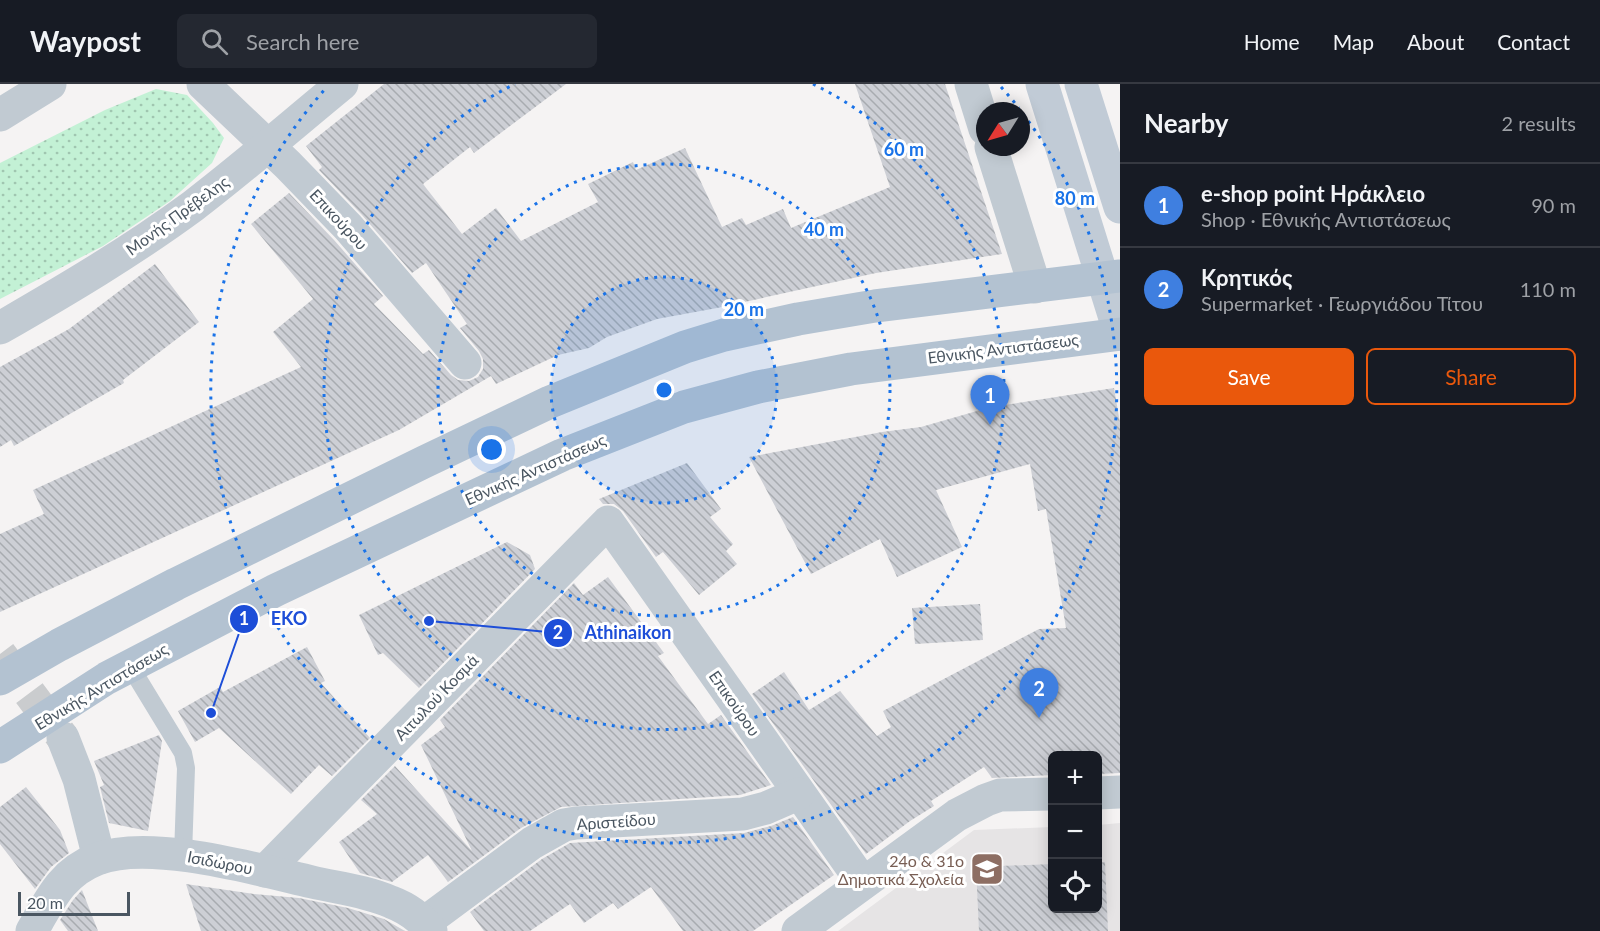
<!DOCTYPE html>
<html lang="en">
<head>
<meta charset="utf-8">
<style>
	:root { --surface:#171b24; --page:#242831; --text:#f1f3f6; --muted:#9ea1a6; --line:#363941; --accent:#ea580c }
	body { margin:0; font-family:Lato,sans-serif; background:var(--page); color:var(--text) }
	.controls { position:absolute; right:18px; bottom:18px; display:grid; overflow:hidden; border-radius:9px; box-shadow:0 3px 15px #0003 }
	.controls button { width:54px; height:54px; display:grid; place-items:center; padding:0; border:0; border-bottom:2px solid var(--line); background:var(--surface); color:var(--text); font:30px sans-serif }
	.compass { position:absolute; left:976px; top:18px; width:54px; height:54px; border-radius:50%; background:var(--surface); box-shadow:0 3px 15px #0003; rotate:233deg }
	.scale { position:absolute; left:18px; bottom:15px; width:112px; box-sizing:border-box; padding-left:6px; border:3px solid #4a5661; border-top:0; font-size:16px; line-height:21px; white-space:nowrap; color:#4a5661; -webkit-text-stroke:4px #fff; paint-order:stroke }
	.you { position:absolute; left:492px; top:366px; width:21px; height:21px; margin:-15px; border:4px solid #fff; border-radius:50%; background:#1a73e8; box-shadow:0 0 0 9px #1a73e833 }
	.badge { display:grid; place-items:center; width:39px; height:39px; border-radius:50%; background:var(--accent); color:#fff; font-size:20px; font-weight:700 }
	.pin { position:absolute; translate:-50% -50px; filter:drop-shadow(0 2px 3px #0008) }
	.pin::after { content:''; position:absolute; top:32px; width:21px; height:18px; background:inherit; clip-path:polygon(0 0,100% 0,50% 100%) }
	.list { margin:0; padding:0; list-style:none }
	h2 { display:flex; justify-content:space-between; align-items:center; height:78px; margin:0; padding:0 24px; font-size:26px }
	h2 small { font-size:20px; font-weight:400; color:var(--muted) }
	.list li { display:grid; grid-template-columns:39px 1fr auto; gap:18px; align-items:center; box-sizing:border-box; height:84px; padding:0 24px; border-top:2px solid var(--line) }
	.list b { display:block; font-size:22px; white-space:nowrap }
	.list p { margin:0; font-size:20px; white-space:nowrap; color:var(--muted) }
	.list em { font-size:20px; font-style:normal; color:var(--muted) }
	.actions { display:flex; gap:12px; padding:18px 24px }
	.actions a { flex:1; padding:14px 0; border:2px solid var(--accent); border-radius:9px; text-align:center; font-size:21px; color:var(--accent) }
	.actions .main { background:var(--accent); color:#fff }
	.icon { flex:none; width:33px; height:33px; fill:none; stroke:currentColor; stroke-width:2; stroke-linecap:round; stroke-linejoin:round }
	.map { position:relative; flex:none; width:1120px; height:847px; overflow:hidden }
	header { display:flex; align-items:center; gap:36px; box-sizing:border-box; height:84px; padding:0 30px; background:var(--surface); border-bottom:2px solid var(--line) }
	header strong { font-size:28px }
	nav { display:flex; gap:33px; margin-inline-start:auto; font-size:21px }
	.search { width:420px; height:54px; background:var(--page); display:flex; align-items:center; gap:15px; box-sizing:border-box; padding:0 21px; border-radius:9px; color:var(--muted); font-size:22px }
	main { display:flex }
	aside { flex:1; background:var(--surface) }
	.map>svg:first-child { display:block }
</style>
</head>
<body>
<header>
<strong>Waypost</strong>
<div class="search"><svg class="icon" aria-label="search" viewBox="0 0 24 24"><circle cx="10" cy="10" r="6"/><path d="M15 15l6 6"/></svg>Search here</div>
<nav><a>Home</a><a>Map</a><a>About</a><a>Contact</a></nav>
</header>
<main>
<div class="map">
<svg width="1120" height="847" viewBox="0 0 1120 847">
	<defs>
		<pattern id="grass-dots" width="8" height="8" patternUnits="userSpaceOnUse" patternTransform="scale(1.5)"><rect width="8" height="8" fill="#c3f1d5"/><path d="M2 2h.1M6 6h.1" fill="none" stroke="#a0c6b0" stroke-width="1.8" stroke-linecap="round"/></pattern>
		<pattern id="building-back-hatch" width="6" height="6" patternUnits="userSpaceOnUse" patternTransform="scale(1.5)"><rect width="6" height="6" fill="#cdcfd5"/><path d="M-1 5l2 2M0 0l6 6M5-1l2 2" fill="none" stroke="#a8abb0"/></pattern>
	</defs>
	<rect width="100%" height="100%" fill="#f5f3f3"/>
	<path fill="#e6e4e5" d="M1120,739v108h-282l136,-101 78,-3v81h46v-83z"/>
	<path fill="url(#grass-dots)" d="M156,5l31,6 26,28 11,15 -12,25 -42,38 -67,45 -103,53v-136l105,-53z"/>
	<g fill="url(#building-back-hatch)">
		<path d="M384,0h182l-92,69 -4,-6 -47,37 39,50 34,-26 25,33 77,-39 -10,-18 45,-22 3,8 49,-22 37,79 20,-9 4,7 37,-16 8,19 99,-41 -35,-103h90l57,170 -126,19 -159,35 -60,11 -50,18 -18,11 -31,7 -62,29 -5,-8 -92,54 -399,182v-78l44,-20 -11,-24 268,-123 -28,-35 40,-33 -62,-75 38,-31 45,47 49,56 -9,8 49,50 6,-4 22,25 7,5 11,1 9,-4 5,-8v-10l-4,-8 -19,-23 7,-4 -41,-61 -14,10 -50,-58 -43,-45 3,-3 -16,-21z"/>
		<path d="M155,180l44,58 -76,58 1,3 -110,63 -3,-6 -11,7v-80l69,-38z"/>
		<path d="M1114,304l6,35v350l-22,1v-18h-45v19l-61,3 -8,-11 -53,34 3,5 -24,15 -44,33 -114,-160 32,-22 25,38 31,-19 37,45 14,-9 -8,-16 156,-82 27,-1 -20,-119 -8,2 -8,-47 -94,26 26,57 -65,30 -17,-38 -69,35 -62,-117 133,-25 39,-5 84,-24v2z"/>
		<path d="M687,379l34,46 -11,8 23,27 -7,7 11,13 -38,31 -36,-43 -7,5 -33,-46 -9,-7h-11l-4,-5z"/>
		<path d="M507,458l23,13 5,14 -116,119 -36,-35 -5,2 -19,-40z"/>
		<path d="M608,493l56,76 -6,3 50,68 13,-9 50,70 -31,10 -179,12 -40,21 -73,54 -20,-27 -36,27 -32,-9 -21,-31 38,-28 -16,-14 34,-34 77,85 -51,-106 24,-18 -5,-7 134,-137 9,12z"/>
		<path d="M980,520l3,36 -68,4 -3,-36z"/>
		<path d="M307,563l18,34 -4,2 49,55 -38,38 -13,-11 -28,29 -72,-66 -24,14 -17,-31 42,-24 3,5z"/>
		<path d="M159,651l3,6 -14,90 -39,-8 -9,-36 4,-2 -10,-24z"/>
		<path d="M26,703l34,43 9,23 -18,14 -16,22 -35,-45v-37z"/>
		<path d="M793,733l41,58 -81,56h-70l-32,-44 -33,22 -5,-6 -29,20 -14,-19 -40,27h-46l-14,-19 72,-53 28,-16 174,-10 27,-7z"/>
		<path d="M1105,778l3,69h-129l-3,-64 77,-3v45h45v-46z"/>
		<path d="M186,800l68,10 45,4 49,10 36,11 21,12h-204z"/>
		<path d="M82,806l16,41h-30l-8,-11 13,-20z"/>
	</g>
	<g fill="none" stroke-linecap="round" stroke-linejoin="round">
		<path stroke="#caccce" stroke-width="33" stroke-dasharray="33 16" stroke-linecap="butt" d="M0,570l63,84"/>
		<path stroke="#c1cad2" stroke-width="18" d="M130,582l53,87 3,15 -3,87"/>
		<g stroke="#c1cad2" stroke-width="33">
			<path d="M203,0l85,81 60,62 117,136"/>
			<path d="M971,0l14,45"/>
			<path d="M0,31l50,-31"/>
			<path d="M991,63l44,140"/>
			<path d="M0,244c66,-38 132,-77 193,-122 51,-39 99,-81 149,-122"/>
			<path d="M63,654l16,41 20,79"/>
			<path d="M1098,709l22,-1"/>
			<path d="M265,787l343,-349 255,361"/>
			<path d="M424,839l108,-80 32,-18 12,-2 167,-9 23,-6 32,-14"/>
			<path d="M32,847c18,-31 29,-58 65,-72 53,-20 159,10 215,23 26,6 54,9 79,20 16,6 29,15 40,29"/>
			<path d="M798,847l159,-116 29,-15 14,-5 52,-1"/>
		</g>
		<g stroke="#c1cbd6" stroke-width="33">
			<path d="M1042,0l78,250"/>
			<path d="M1081,0l39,123"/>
		</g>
		<g stroke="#b3c2d1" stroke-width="33">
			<path d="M0,595l59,-34 117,-61 248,-122 126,-60 135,-55 39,-12 74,-16 77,-13 245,-30"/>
			<path d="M0,663l107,-69 169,-88 286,-135 122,-48 74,-20 93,-18 269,-35"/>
		</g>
	</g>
	<circle cx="664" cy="306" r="113" fill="#1a73e8" fill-opacity=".12"/>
	<g fill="none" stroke="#1a73e8" stroke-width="3" stroke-dasharray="3 6">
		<circle cx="664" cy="306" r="113"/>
		<circle cx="664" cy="306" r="226"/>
		<path d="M813 0A340 340 0 1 1 515 0"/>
		<path d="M1001 3A453 453 0 0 1 1019 24M1023 30A453 453 0 1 1 327 3"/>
	</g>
	<defs>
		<symbol id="school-square" viewBox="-11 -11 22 22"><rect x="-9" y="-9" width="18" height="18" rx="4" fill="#8d6e63" stroke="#fff"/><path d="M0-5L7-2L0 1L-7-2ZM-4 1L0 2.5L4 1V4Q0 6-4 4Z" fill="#fff"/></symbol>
	</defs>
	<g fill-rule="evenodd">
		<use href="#school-square" x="968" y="766" width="38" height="38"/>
	</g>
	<g text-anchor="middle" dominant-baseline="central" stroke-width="6" stroke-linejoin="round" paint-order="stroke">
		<g font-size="16" fill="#4a5661" stroke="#fff">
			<text transform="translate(177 131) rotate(-36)">Μονής Πρέβελης</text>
			<text transform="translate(339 135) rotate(47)">Επικούρου</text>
			<text transform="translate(1003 264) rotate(-7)">Εθνικής Αντιστάσεως</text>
			<text transform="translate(535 385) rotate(-24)">Εθνικής Αντιστάσεως</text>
			<text transform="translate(101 602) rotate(-31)">Εθνικής Αντιστάσεως</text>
			<text transform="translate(436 613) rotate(-46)">Αιτωλού Κοσμά</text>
			<text transform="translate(735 619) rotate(55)">Επικούρου</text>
			<text transform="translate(616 737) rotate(-4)">Αριστείδου</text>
			<text transform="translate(220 778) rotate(11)">Ισιδώρου</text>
		</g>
		<g font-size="16" fill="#785e54" stroke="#fff" text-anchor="end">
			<text x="964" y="776">24ο &amp; 31ο<tspan x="964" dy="18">Δημοτικά Σχολεία</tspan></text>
		</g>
	</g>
	<circle cx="664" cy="306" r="9" fill="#1a73e8" stroke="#fff" stroke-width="3"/>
	<g font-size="18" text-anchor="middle" font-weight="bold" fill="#1a73e8" stroke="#fff" stroke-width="6" stroke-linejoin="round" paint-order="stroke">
		<text x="904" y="72">60 m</text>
		<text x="1075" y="121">80 m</text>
		<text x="824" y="152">40 m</text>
		<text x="744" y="232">20 m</text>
	</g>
	<path fill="none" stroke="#1d4ed8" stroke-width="2" d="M211 629L244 535M429 537L558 549"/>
	<g fill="#1d4ed8" stroke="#fff" stroke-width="2">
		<circle cx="211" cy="629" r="6"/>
		<circle cx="429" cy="537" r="6"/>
		<circle cx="244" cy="535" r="15"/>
		<circle cx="558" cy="549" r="15"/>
	</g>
	<g font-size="18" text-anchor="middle" font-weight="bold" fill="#fff">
		<text x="244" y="541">1</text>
		<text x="558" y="555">2</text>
	</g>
	<g font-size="18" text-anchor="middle" font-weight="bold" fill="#1d4ed8" stroke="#fff" stroke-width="6" stroke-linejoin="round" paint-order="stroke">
		<text x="289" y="541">EKO</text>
		<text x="628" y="555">Athinaikon</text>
	</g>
</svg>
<div class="controls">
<button>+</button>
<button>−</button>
<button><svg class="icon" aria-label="locate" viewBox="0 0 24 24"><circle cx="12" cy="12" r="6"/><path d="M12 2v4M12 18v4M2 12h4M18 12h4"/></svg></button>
</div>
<svg class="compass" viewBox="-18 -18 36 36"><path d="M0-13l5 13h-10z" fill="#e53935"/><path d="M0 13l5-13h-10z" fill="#9ea1a6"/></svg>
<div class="scale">20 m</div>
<div class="you"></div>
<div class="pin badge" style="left:990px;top:341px;background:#3f7fe0">1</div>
<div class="pin badge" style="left:1039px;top:634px;background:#3f7fe0">2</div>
</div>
<aside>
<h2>Nearby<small>2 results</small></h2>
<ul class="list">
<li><span class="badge" style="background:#3f7fe0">1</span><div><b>e-shop point Ηράκλειο</b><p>Shop · Εθνικής Αντιστάσεως</p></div><em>90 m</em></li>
<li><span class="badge" style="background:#3f7fe0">2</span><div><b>Κρητικός</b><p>Supermarket · Γεωργιάδου Τίτου</p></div><em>110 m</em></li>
</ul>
<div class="actions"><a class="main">Save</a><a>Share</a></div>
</aside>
</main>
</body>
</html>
